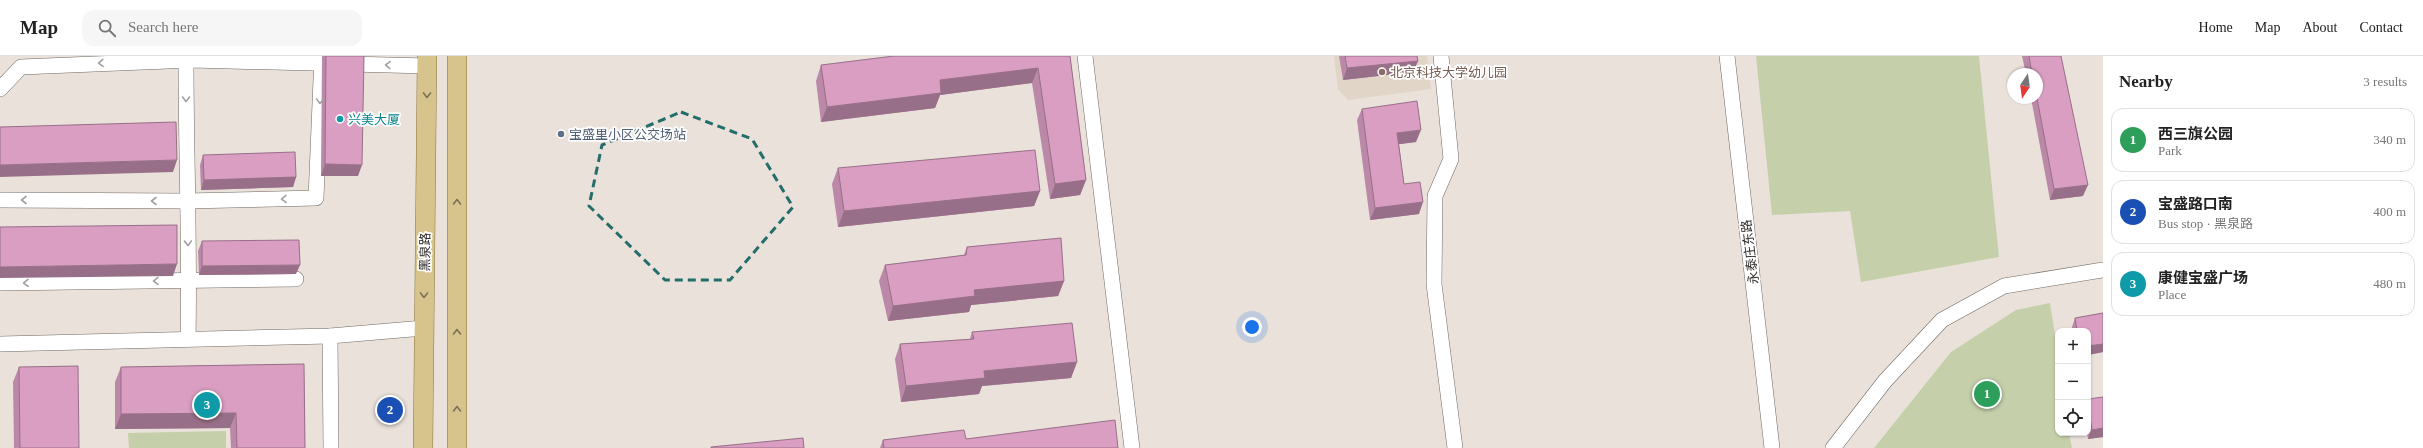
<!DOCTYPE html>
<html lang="en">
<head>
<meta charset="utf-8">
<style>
	:root { --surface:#fff; --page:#f6f6f6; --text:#222; --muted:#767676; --line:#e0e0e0; --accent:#0b8043 }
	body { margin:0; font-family:"Times New Roman","Noto Sans SC",serif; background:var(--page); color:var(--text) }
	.controls { position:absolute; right:12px; bottom:12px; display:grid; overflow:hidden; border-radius:8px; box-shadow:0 1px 3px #0004 }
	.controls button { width:36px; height:36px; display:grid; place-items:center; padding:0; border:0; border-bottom:1px solid var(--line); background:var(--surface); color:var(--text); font:20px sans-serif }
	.compass { position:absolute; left:2007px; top:12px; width:36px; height:36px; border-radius:50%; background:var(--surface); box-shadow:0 1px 3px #0004; rotate:193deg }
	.you { position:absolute; left:1252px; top:271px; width:14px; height:14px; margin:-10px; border:3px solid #fff; border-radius:50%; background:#1a73e8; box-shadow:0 0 0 6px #1a73e833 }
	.badge { display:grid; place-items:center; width:26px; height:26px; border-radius:50%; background:var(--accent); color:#fff; font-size:13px; font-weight:700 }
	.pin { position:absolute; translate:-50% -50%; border:2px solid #fff; box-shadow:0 1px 4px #0006 }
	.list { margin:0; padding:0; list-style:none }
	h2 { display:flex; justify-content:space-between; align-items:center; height:52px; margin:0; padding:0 16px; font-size:17px }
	h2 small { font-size:13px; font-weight:400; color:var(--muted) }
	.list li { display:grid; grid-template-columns:26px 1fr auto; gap:12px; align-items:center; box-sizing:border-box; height:64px; margin:0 8px 8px; padding:0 8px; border:1px solid var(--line); border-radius:12px }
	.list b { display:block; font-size:15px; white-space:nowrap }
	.list p { margin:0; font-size:13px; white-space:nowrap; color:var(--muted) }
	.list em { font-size:13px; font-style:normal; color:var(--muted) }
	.icon { flex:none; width:22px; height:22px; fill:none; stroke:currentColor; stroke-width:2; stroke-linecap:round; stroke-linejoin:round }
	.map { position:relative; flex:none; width:2103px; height:392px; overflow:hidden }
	header { display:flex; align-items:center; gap:24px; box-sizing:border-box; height:56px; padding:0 20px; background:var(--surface); border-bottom:1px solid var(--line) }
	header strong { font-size:19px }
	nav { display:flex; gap:22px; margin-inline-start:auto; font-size:14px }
	.search { width:280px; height:36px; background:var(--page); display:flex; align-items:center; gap:10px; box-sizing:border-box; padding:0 14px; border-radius:12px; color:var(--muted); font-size:15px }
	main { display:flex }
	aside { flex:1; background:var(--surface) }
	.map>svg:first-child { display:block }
</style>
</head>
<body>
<header>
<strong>Map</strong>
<div class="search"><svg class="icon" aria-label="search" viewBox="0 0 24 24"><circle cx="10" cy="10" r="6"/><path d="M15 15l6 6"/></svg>Search here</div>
<nav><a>Home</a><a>Map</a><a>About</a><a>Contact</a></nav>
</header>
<main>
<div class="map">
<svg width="2103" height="392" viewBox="0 0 2103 392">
	<rect width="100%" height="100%" fill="#e9e1da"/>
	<path fill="#e1d5c8" d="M1334,0h93l4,33 -83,11 -10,-11z"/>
	<g fill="#c5d0ab">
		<path d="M1756,0h223l20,201 -138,25 -11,-71 -78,4z"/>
		<path d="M2050,247l8,52v78h11l3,15h-198l77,-96 65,-42z"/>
		<path d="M226,375v17h-97l-1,-15z"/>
	</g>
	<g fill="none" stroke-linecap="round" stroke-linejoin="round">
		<defs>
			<g id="minor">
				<path d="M1085,0l47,392"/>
				<path d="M1441,0l10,103 -16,37 -1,88 21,164"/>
				<path d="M1727,0l45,392"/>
				<path d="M186,4c0,93 4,186 2,279"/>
				<path d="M0,33l21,-22 171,-7 235,6"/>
				<path d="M0,144l186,1 130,-3 6,-142"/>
				<path d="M0,227l296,-4"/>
				<path d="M330,280l1,112"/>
				<path d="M0,288l330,-8 94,-8"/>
				<path d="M1833,392l52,-67 57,-61 62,-34 99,-16"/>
			</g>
			<g id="major">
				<path d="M423,392l4,-392"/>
				<path d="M457,392v-392"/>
			</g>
		</defs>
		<use href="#minor" stroke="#706963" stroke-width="16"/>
		<use href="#major" stroke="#8a7538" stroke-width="20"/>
		<use href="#minor" stroke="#fff" stroke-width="15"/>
		<use href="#major" stroke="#d6c48c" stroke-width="19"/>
	</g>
	<g fill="#bb88a7">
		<path d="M322,0h42l-6,120h-37z"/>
		<path d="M1070,0l16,124 -6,15 -30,4 -18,-116 -92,12 -5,13 -114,14 -5,-41 5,-16z"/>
		<path d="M1339,0h78l1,5 -5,11 -70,8z"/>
		<path d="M2022,0h39l22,140 -33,4 -19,-102h6v-24h-11z"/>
		<path d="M1362,53l54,33 -17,2 5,40 15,30 -49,6 -13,-100z"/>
		<path d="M203,99l93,22 -3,10 -92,3 -1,-25z"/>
		<path d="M838,112l202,23 -6,15 -196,21 -6,-43z"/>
		<path d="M202,185l94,33 -97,1 -1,-24z"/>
		<path d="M967,191l97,34 -6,15 -87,9 -2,7 -81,9 -9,-40 6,-16 79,-10z"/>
		<path d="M2103,257v39l-15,3v-24h-16v-4l3,-9z"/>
		<path d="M972,276l105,30 -6,16 -89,8 -3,8 -78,8 -6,-43 5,-15 70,-5z"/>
		<path d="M304,308l1,84h-74l-1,-20 -115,1v-47l6,-15z"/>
		<path d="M19,311l60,81h-65l-1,-66z"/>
		<path d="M2103,341v40l-15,2 -1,-6h1v-34z"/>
		<path d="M966,383l152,9h-238l3,-8z"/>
	</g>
	<g fill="#986f88">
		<path d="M1418,5l-5,11 -70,8 4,-12z"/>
		<path d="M1038,12l-6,15 -92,12 -5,13 -114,14 6,-15 113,-27z"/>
		<path d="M1421,74l-5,12 -23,3 4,-12z"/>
		<path d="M177,104l-4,12 -173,5v-12z"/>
		<path d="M325,108l37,1 -4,11h-37z"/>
		<path d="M296,121l-3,10 -92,3 3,-10z"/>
		<path d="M1086,124l-6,15 -30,4 5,-15z"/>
		<path d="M2088,129l-5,11 -33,4 4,-11z"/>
		<path d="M1040,135l-6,15 -196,21 6,-16z"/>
		<path d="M1423,146l-4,12 -49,6 5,-12z"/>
		<path d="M177,208l-4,12 -173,2v-11z"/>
		<path d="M300,209l-4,9 -97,1 3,-9z"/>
		<path d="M1064,225l-6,15 -87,9 -2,7 -81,9 5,-15 81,-16z"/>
		<path d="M2103,288v8l-15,3v-9z"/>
		<path d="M1077,306l-6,16 -89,8 -3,8 -78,8 5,-16 78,-15z"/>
		<path d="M236,357l-6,15 -115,1 6,-15z"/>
		<path d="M2103,372v9l-15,2 4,-9z"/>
	</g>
	<g fill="#d99ec2" stroke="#986f88">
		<path d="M326,0h38l-2,109 -37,-1z"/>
		<path d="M894,0h176l16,124 -31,4 -17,-116 -98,12 1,13 -114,14 -6,-42z"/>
		<path d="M1345,0h72l1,5 -71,7z"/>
		<path d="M2029,0h32l27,129 -34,4 -17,-91v-24h-5z"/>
		<path d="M1417,45l4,29 -24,3 7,51 16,-2 3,20 -48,6 -13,-99z"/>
		<path d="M176,66l1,38 -177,5v-38z"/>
		<path d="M1035,94l5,41 -196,20 -6,-43z"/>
		<path d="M295,96l1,25 -92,3 -1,-25z"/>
		<path d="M177,169v39l-177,3v-40z"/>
		<path d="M1061,182l3,43 -90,9 1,6 -82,10 -8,-41 81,-10 1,-8z"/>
		<path d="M299,184l1,25 -98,1v-25z"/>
		<path d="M2103,257v31l-15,2v-15h-11l-2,-13z"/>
		<path d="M1072,267l5,39 -93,9 1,7 -79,8 -6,-42 74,-5 -2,-7z"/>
		<path d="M304,308l1,84h-68l-1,-35 -115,1v-47z"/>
		<path d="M78,310l1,82h-59l-1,-81z"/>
		<path d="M2103,341v31l-11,2 -4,-24v-7z"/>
		<path d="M1115,364l3,28h-234l-1,-8 81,-10 2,9z"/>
		<path d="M803,382l1,10h-93v-1z"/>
	</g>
	<defs><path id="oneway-chevron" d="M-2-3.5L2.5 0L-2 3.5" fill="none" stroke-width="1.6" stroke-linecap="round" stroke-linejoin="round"/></defs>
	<g stroke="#a2a09f">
		<use href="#oneway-chevron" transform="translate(101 7) rotate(178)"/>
		<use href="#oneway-chevron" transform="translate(388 9) rotate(-178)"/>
		<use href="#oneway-chevron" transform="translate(186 43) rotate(90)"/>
		<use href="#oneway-chevron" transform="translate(320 45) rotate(92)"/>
		<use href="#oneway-chevron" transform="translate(284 143) rotate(179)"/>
		<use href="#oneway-chevron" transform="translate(24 144) rotate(-180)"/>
		<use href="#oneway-chevron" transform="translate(154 145) rotate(-180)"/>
		<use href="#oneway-chevron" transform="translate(188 187) rotate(88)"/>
		<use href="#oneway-chevron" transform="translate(156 225) rotate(179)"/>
		<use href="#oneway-chevron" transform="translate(26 227) rotate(179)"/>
	</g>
	<g stroke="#7b7156">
		<use href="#oneway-chevron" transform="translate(427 39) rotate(91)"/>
		<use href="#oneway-chevron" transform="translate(457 146) rotate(-90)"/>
		<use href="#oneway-chevron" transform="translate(424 239) rotate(91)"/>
		<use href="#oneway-chevron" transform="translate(457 276) rotate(-90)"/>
		<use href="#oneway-chevron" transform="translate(457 353) rotate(-90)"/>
	</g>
	<path fill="none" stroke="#236d6a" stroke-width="3" stroke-dasharray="8 5" stroke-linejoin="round" d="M681,56l71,27 41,68 -63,73h-65l-76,-74 13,-61z"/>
	<circle fill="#8d6e63" stroke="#fff" stroke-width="1.5" cx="1382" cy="16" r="4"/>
	<circle fill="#0f9aa8" stroke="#fff" stroke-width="1.5" cx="340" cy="63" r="4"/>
	<circle fill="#5c6f8a" stroke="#fff" stroke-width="1.5" cx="561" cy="78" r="4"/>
	<g text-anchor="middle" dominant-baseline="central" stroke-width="3.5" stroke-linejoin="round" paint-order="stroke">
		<g font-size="13" fill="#785e54" stroke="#fff" text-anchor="start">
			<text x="1390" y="16">北京科技大学幼儿园</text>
		</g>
		<g font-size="13" fill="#0d838f" stroke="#fff" text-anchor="start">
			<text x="348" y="63">兴美大厦</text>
		</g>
		<g font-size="13" fill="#4e5e75" stroke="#fff" text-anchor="start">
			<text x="569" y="78">宝盛里小区公交场站</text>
		</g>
		<g font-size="13" fill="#302d2a" stroke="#fff">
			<text transform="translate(425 196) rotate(-89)">黑泉路</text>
			<text transform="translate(1750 196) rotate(-97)">永泰庄东路</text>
		</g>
	</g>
</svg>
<div class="controls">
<button>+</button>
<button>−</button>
<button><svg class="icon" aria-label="locate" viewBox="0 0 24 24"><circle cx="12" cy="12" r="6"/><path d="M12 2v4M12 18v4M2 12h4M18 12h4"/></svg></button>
</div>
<svg class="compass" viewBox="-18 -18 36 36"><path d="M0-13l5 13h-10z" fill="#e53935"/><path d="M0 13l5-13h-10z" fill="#767676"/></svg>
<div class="you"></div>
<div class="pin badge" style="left:1987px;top:338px;background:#2e9e5b">1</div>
<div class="pin badge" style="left:390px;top:354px;background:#1a4fb4">2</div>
<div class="pin badge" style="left:207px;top:349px;background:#0f9aa8">3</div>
</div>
<aside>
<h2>Nearby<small>3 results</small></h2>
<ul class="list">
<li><span class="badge" style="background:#2e9e5b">1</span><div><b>西三旗公园</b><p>Park</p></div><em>340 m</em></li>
<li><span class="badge" style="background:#1a4fb4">2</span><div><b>宝盛路口南</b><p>Bus stop · 黑泉路</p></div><em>400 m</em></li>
<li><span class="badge" style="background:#0f9aa8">3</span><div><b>康健宝盛广场</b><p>Place</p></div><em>480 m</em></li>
</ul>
</aside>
</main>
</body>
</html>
